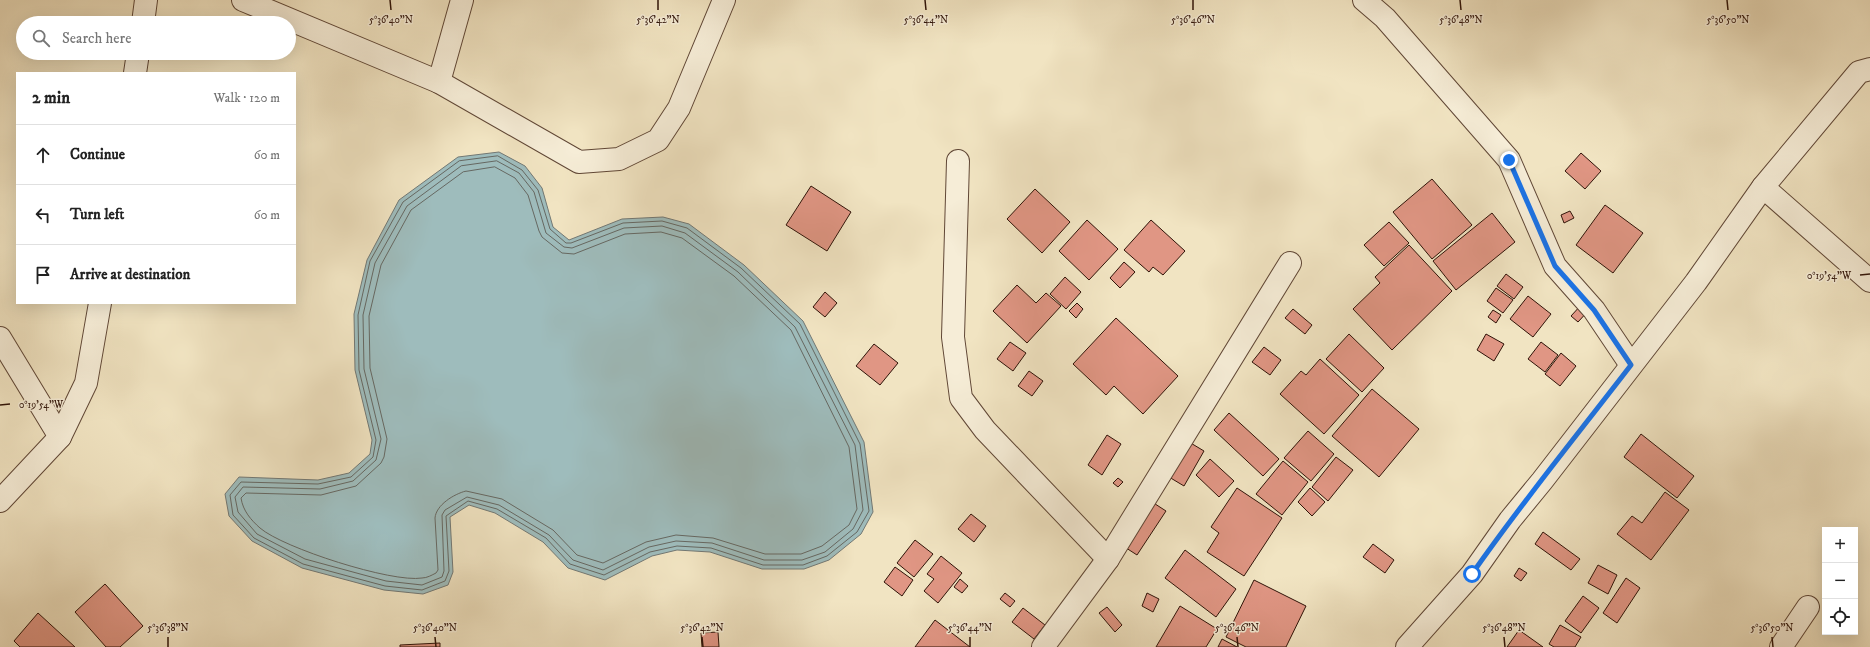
<!DOCTYPE html>
<html lang="en">
<head>
<meta charset="utf-8">
<style>
	:root { --surface:#fff; --page:#f6f6f6; --text:#222; --muted:#767676; --line:#e0e0e0 }
	body { margin:0; font-family:"IM FELL DW Pica",serif; background:var(--page); color:var(--text) }
	.controls { position:absolute; right:12px; bottom:12px; display:grid; overflow:hidden; border-radius:0px; box-shadow:0 4px 16px #0002 }
	.controls button { width:36px; height:36px; display:grid; place-items:center; padding:0; border:0; border-bottom:1px solid var(--line); background:var(--surface); color:var(--text); font:20px sans-serif }
	.stop { position:absolute; width:12px; height:12px; margin:-9px; border:3px solid #1a73e8; border-radius:50%; background:#fff }
	.stop.end { background:#1a73e8; border-color:#fff; box-shadow:0 1px 4px #0008 }
	.list { margin:0; padding:0; list-style:none }
	h2 { display:flex; justify-content:space-between; align-items:center; height:52px; margin:0; padding:0 16px; font-size:17px }
	h2 small { font-size:13px; font-weight:400; color:var(--muted) }
	.list li { display:grid; grid-template-columns:26px 1fr auto; gap:12px; align-items:center; box-sizing:border-box; height:60px; padding:0 16px; border-top:1px solid var(--line) }
	.list b { display:block; font-size:15px; white-space:nowrap }
	.list em { font-size:13px; font-style:normal; color:var(--muted) }
	.icon { flex:none; width:22px; height:22px; fill:none; stroke:currentColor; stroke-width:2; stroke-linecap:round; stroke-linejoin:round }
	.map { position:relative; flex:none; width:1870px; height:647px; overflow:hidden }
	.search { position:absolute; background:var(--surface); box-shadow:0 4px 16px #0002; left:16px; top:16px; width:280px; height:44px; display:flex; align-items:center; gap:10px; box-sizing:border-box; padding:0 14px; border-radius:22px; color:var(--muted); font-size:15px }
	.panel { position:absolute; background:var(--surface); box-shadow:0 4px 16px #0002; left:16px; top:72px; width:280px; height:232px; border-radius:0px }
	.map>svg:first-child { display:block }
</style>
</head>
<body>
<div class="map">
<svg width="1870" height="647" viewBox="0 0 1870 647">
	<rect width="100%" height="100%" fill="#f1e4c2"/>
	<filter id="stains"><feTurbulence type="fractalNoise" baseFrequency=".005" numOctaves="4"/><feColorMatrix values="0 0 0 0 .2 0 0 0 0 .09 0 0 0 0 .02 0 0 0 .5 -.17"/></filter>
	<radialGradient id="worn" r=".72"><stop offset=".6" stop-color="#630" stop-opacity="0"/><stop offset="1" stop-color="#630" stop-opacity=".3"/></radialGradient>
	<path fill="#9ebcbc" stroke="#727874" d="M499,152l26,14 17,22 11,39 16,13 53,-21 41,-2 26,7 55,41 59,56 61,121 9,70 -12,22 -32,26 -25,9h-42l-52,-17 -33,-2 -25,6 -47,24 -37,-12 -25,-26 -48,-29 -26,-8 -19,12 3,55 -5,13 -25,9 -39,-4 -82,-22 -50,-27 -23,-25 -4,-22 14,-17 79,3 31,-7 21,-19 2,-14 -17,-70 -1,-56 13,-54 32,-60 59,-43z"/>
	<g fill="none" stroke-linecap="round" stroke-linejoin="round">
		<g stroke="#666862" stroke-width="1">
			<path d="M498,156l24,14 16,20 12,39 16,14h5l52,-20 39,-2 25,7 54,40 59,56 60,120 9,67 -12,21 -30,24 -24,9h-40l-52,-17 -34,-2 -27,6 -46,23 -34,-11 -24,-26 -49,-29 -29,-8 -22,15 3,55 -4,10 -23,9 -37,-4 -82,-22 -49,-26 -21,-23 -3,-20 11,-13 77,2 33,-7 22,-20 3,-17 -17,-70 -1,-55 12,-54 33,-59 56,-41z"/>
			<path d="M497,161l22,12 15,19 12,41 18,14 8,1 52,-20 38,-2 23,7 53,39 57,55 60,118 8,65 -10,19 -28,23 -23,8h-38l-52,-17 -36,-2 -27,6 -46,23 -30,-10 -24,-25 -50,-30 -32,-8 -22,13 -3,5 2,56 -2,6 -20,8 -36,-4 -81,-22 -48,-25 -19,-22 -3,-15 8,-10 77,2 33,-8 23,-21 5,-21 -17,-70 -1,-54 12,-52 32,-57 54,-40z"/>
			<path d="M495,167l20,11 13,17 11,36 3,6 20,16 12,1 51,-20 36,-2 21,6 52,38 57,54 58,117 8,62 -8,16 -27,21 -21,8h-36l-52,-16 -37,-3 -30,7 -43,21 -26,-8 -24,-25 -51,-31 -36,-8c-12,3 -30,14 -31,27l3,52 -2,3c-4,2 -9,5 -14,5 -30,5 -139,-30 -162,-50 -9,-8 -17,-17 -19,-30l5,-5 75,2 35,-9 25,-23 3,-6 3,-18 -17,-71 -1,-52 12,-51 30,-55 52,-38z"/>
		</g>
	</g>
	<g fill="#e09684" stroke="#2f1308">
		<path d="M1581,153l20,18 -16,18 -20,-18z"/>
		<path d="M1432,179l40,46 -40,34 -39,-47z"/>
		<path d="M811,186l40,26 -24,39 -41,-26z"/>
		<path d="M1035,189l35,33 -28,31 -35,-34z"/>
		<path d="M1605,205l38,28 -30,40 -37,-28z"/>
		<path d="M1570,211l4,7 -10,5 -3,-8z"/>
		<path d="M1492,213l23,29 -59,48 -23,-29z"/>
		<path d="M1087,220l31,29 -29,31 -30,-29z"/>
		<path d="M1151,220l34,31 -22,24 -10,-8 -4,5 -25,-22z"/>
		<path d="M1389,222l20,21 -25,23 -20,-21z"/>
		<path d="M1409,245l43,46 -60,59 -39,-41 27,-26 -5,-6z"/>
		<path d="M1124,262l11,10 -15,16 -10,-10z"/>
		<path d="M1506,274l17,13 -9,12 -17,-13z"/>
		<path d="M1065,277l16,15 -15,17 -16,-15z"/>
		<path d="M1017,285l19,18 10,-10 15,13 -34,37 -34,-32z"/>
		<path d="M1496,288l17,12 -10,13 -16,-12z"/>
		<path d="M825,292l12,11 -12,14 -12,-10z"/>
		<path d="M1528,296l23,18 -18,23 -23,-18z"/>
		<path d="M1077,303l6,6 -7,9 -7,-7z"/>
		<path d="M1582,304l7,6 -11,12 -7,-6z"/>
		<path d="M1293,309l19,16 -7,9 -20,-16z"/>
		<path d="M1493,310l8,5 -5,8 -8,-6z"/>
		<path d="M1116,318l62,58 -35,38 -29,-28 -8,9 -33,-31z"/>
		<path d="M1349,334l35,34 -22,24 -36,-33z"/>
		<path d="M1486,334l18,10 -10,17 -17,-11z"/>
		<path d="M1010,342l16,11 -13,18 -16,-12z"/>
		<path d="M1541,342l17,13 -13,17 -17,-13z"/>
		<path d="M874,344l24,19 -18,22 -24,-19z"/>
		<path d="M1264,347l17,13 -11,15 -18,-13z"/>
		<path d="M1561,353l15,13 -16,20 -15,-12z"/>
		<path d="M1320,359l39,36 -35,39 -44,-40 21,-23 5,4z"/>
		<path d="M1029,371l14,10 -11,15 -14,-10z"/>
		<path d="M1372,389l47,40 -40,48 -47,-41z"/>
		<path d="M1229,413l50,46 -16,17 -49,-46z"/>
		<path d="M1308,431l26,23 -23,27 -27,-23z"/>
		<path d="M1641,434l53,42 -17,22 -53,-41z"/>
		<path d="M1107,435l14,9 -19,31 -14,-10z"/>
		<path d="M1184,439l20,12 -20,35 -20,-12z"/>
		<path d="M1336,457l17,13 -25,31 -16,-14z"/>
		<path d="M1210,459l24,22 -15,16 -23,-22z"/>
		<path d="M1283,461l25,21 -26,33 -26,-21z"/>
		<path d="M1118,478l5,4 -5,5 -5,-4z"/>
		<path d="M1237,488l45,30 -38,58 -37,-24 12,-19 -8,-6z"/>
		<path d="M1310,488l15,14 -13,14 -14,-14z"/>
		<path d="M1665,492l24,18 -38,50 -34,-26 15,-18 10,7z"/>
		<path d="M1149,500l17,11 -29,44 -17,-11z"/>
		<path d="M971,514l15,12 -12,16 -16,-13z"/>
		<path d="M1543,532l37,27 -9,11 -36,-26z"/>
		<path d="M915,540l18,14 -19,23 -17,-14z"/>
		<path d="M1373,544l21,16 -9,13 -22,-16z"/>
		<path d="M1185,550l51,39 -20,28 -51,-39z"/>
		<path d="M941,556l21,17 -24,30 -14,-12 10,-12 -7,-5z"/>
		<path d="M1598,565l19,10 -9,19 -20,-11z"/>
		<path d="M895,567l18,13 -11,16 -18,-14z"/>
		<path d="M1519,568l8,5 -6,8 -7,-5z"/>
		<path d="M1626,578l14,10 -23,35 -14,-10z"/>
		<path d="M960,579l8,7 -6,7 -8,-6z"/>
		<path d="M1254,580l52,26 -20,41h-40l-20,-10z"/>
		<path d="M105,584l38,42 -23,21h-14l-31,-35z"/>
		<path d="M1005,593l10,8 -5,6 -10,-8z"/>
		<path d="M1147,593l12,6 -6,13 -11,-6z"/>
		<path d="M1583,596l16,12 -18,25 -16,-12z"/>
		<path d="M1180,606l37,23 -11,18h-50z"/>
		<path d="M1107,607l15,18 -7,7 -16,-19z"/>
		<path d="M1023,608l22,17 -11,14 -22,-17z"/>
		<path d="M38,613l37,34h-55l-6,-6z"/>
		<path d="M935,620l35,27h-55z"/>
		<path d="M1560,625l21,12 -6,10h-21l-5,-3z"/>
		<path d="M1519,630l24,17h-36z"/>
		<path d="M718,632l1,15h-17l-1,-14z"/>
		<path d="M1222,639l15,8h-19z"/>
		<path d="M440,643v4h-40v-2z"/>
	</g>
	<g fill="none" stroke-linecap="round" stroke-linejoin="round">
		<defs>
			<g id="minor">
				<path d="M243,0l196,82 140,80 40,-3 39,-19 21,-32 45,-108"/>
				<path d="M1364,0l21,18 124,142 46,106 39,44 37,55"/>
				<path d="M143,23l3,-23"/>
				<path d="M135,73l3,-20"/>
				<path d="M439,82l23,-82"/>
				<path d="M958,161l-5,176 8,61 24,32 123,129"/>
				<path d="M1763,187l107,94"/>
				<path d="M0,338l60,99"/>
				<path d="M0,501l60,-64 26,-54 14,-80"/>
				<path d="M1043,647l65,-88 182,-296"/>
				<path d="M1407,647l65,-73 38,-54 32,-39 154,-199 67,-95 96,-115 11,-3"/>
				<path d="M1781,647l27,-40"/>
			</g>
		</defs>
		<use href="#minor" stroke="#604736" stroke-width="24"/>
		<use href="#minor" stroke="#f6edd7" stroke-width="22"/>
	</g>
	<g fill="none" stroke-linecap="round" stroke-linejoin="round">
		<path stroke="#1a73e8" stroke-width="5" d="M1472,574c50,-72 106,-140 159,-209l-37,-55 -39,-44 -46,-106"/>
	</g>
	<path fill="none" stroke="#2f1308" stroke-width="1.5" d="M390,0l1,10M658,0v10M925,0l1,10M1193,0v10M1460,0l1,10M1727,0l1,10M1860,275l10,-1M0,405l10,-1M168,637v10M435,637l1,10M702,637l1,10M970,637v10M1237,637l1,10M1504,637l1,10M1772,637l1,10"/>
	<g font-size="10" text-anchor="middle" fill="#2f1308" stroke="#f6edd7" stroke-width="3" stroke-linejoin="round" paint-order="stroke">
		<text x="391" y="23">5°36'40"N</text>
		<text x="658" y="23">5°36'42"N</text>
		<text x="926" y="23">5°36'44"N</text>
		<text x="1193" y="23">5°36'46"N</text>
		<text x="1461" y="23">5°36'48"N</text>
		<text x="1728" y="23">5°36'50"N</text>
		<text x="1829" y="279">0°19'54"W</text>
		<text x="41" y="408">0°19'54"W</text>
		<text x="168" y="631">5°36'38"N</text>
		<text x="435" y="631">5°36'40"N</text>
		<text x="702" y="631">5°36'42"N</text>
		<text x="970" y="631">5°36'44"N</text>
		<text x="1237" y="631">5°36'46"N</text>
		<text x="1504" y="631">5°36'48"N</text>
		<text x="1772" y="631">5°36'50"N</text>
	</g>
	<rect width="100%" height="100%" filter="url(#stains)"/>
	<rect width="100%" height="100%" fill="url(#worn)"/>
</svg>
<div class="controls">
<button>+</button>
<button>−</button>
<button><svg class="icon" aria-label="locate" viewBox="0 0 24 24"><circle cx="12" cy="12" r="6"/><path d="M12 2v4M12 18v4M2 12h4M18 12h4"/></svg></button>
</div>
<div class="stop" style="left:1472px;top:574px"></div>
<div class="stop end" style="left:1509px;top:160px"></div>
<div class="search"><svg class="icon" aria-label="search" viewBox="0 0 24 24"><circle cx="10" cy="10" r="6"/><path d="M15 15l6 6"/></svg>Search here</div>
<section class="panel">
<h2>2 min<small>Walk · 120 m</small></h2>
<ul class="list">
<li><svg class="icon" aria-label="ahead" viewBox="0 0 24 24"><path d="M12 20V5M6 11l6-6 6 6"/></svg><div><b>Continue</b></div><em>60 m</em></li>
<li><svg class="icon" aria-label="left" viewBox="0 0 24 24"><path d="M17 20v-9H6M10 6l-5 5 5 5"/></svg><div><b>Turn left</b></div><em>60 m</em></li>
<li><svg class="icon" aria-label="arrive" viewBox="0 0 24 24"><path d="M6 21V4h12l-3 4 3 4H6"/></svg><div><b>Arrive at destination</b></div></li>
</ul>
</section>
</div>
</body>
</html>
